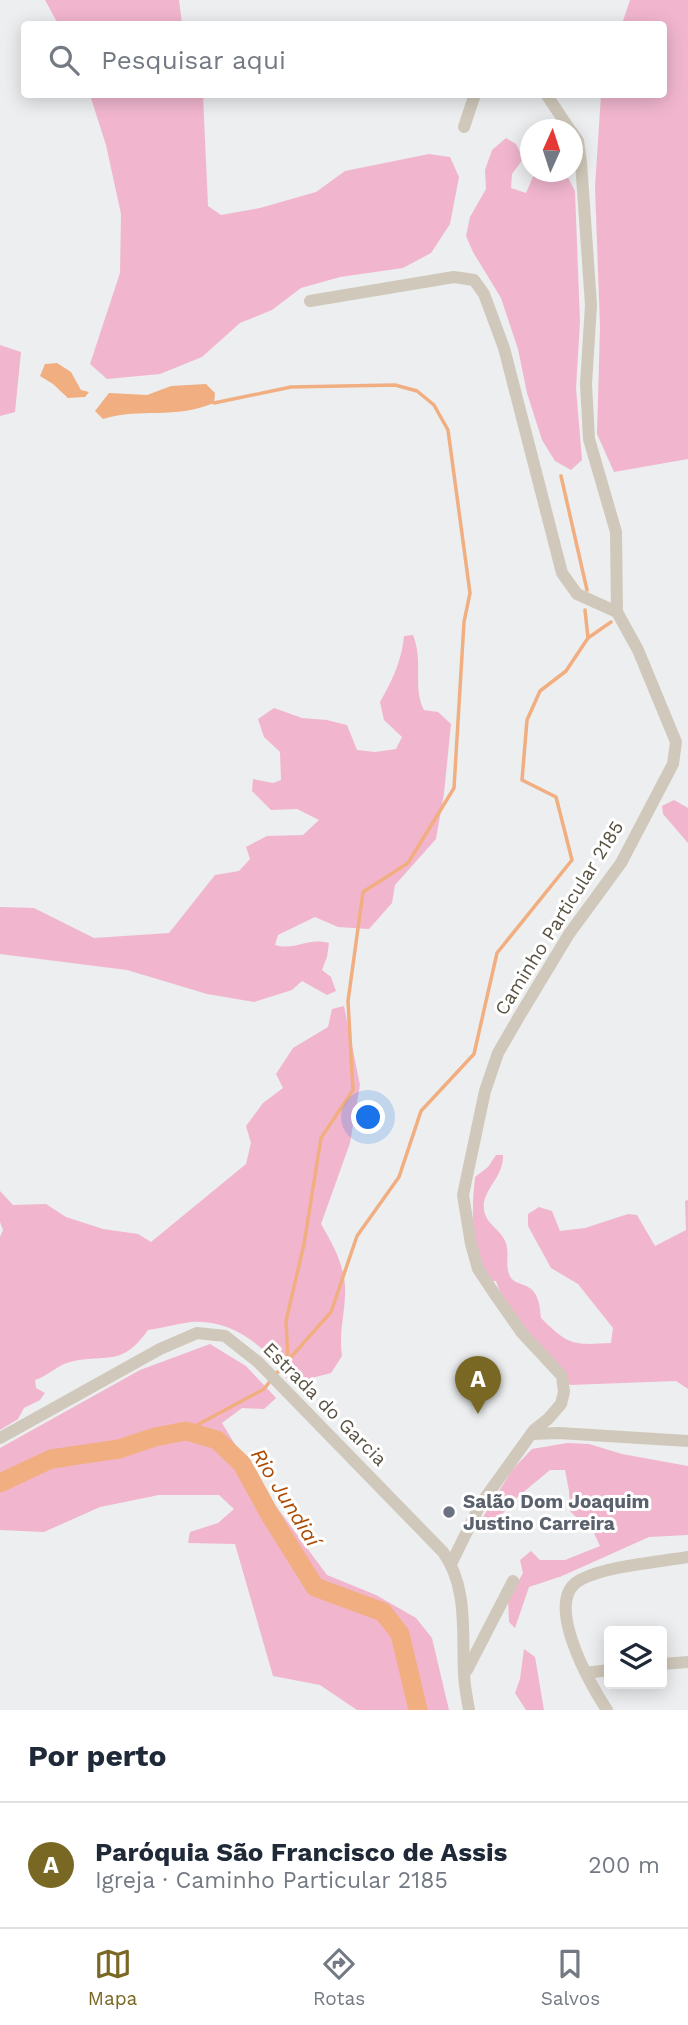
<!DOCTYPE html>
<html lang="pt">
<head>
<meta charset="utf-8">
<style>
	:root { --surface:#fff; --page:#f2f2f3; --text:#1f2937; --muted:#747a83; --line:#e0e1e3; --accent:#796824 }
	body { margin:0; font-family:"Work Sans",sans-serif; background:var(--page); color:var(--text) }
	.controls { position:absolute; right:21px; bottom:21px; display:grid; overflow:hidden; border-radius:7px; box-shadow:0 4px 18px #0003 }
	.controls button { width:63px; height:63px; display:grid; place-items:center; padding:0; border:0; border-bottom:2px solid var(--line); background:var(--surface); color:var(--text); font:35px sans-serif }
	.compass { position:absolute; left:520px; top:119px; width:63px; height:63px; border-radius:50%; background:var(--surface); box-shadow:0 4px 18px #0003; rotate:3deg }
	.you { position:absolute; left:369px; top:1118px; width:24px; height:24px; margin:-18px; border:5px solid #fff; border-radius:50%; background:#1a73e8; box-shadow:0 0 0 10px #1a73e833 }
	.badge { display:grid; place-items:center; width:46px; height:46px; border-radius:50%; background:var(--accent); color:#fff; font-size:23px; font-weight:700 }
	.pin { position:absolute; translate:-50% -58px; filter:drop-shadow(0 2px 4px #0008) }
	.pin::after { content:''; position:absolute; top:37px; width:24px; height:21px; background:inherit; clip-path:polygon(0 0,100% 0,50% 100%) }
	.list { margin:0; padding:0; list-style:none }
	h2 { display:flex; justify-content:space-between; align-items:center; height:91px; margin:0; padding:0 28px; font-size:30px }
	h2 small { font-size:23px; font-weight:400; color:var(--muted) }
	.list li { display:grid; grid-template-columns:46px 1fr auto; gap:21px; align-items:center; box-sizing:border-box; height:126px; padding:0 28px; border-top:2px solid var(--line) }
	.list b { display:block; font-size:26px; white-space:nowrap }
	.list p { margin:0; font-size:23px; white-space:nowrap; color:var(--muted) }
	.list em { font-size:23px; font-style:normal; color:var(--muted) }
	.icon { flex:none; width:38px; height:38px; fill:none; stroke:currentColor; stroke-width:2; stroke-linecap:round; stroke-linejoin:round }
	.map { position:relative; flex:none; width:688px; height:1710px; overflow:hidden }
	.search { position:absolute; background:var(--surface); box-shadow:0 4px 18px #0003; left:21px; right:21px; top:21px; height:77px; display:flex; align-items:center; gap:18px; box-sizing:border-box; padding:0 24px; border-radius:7px; color:var(--muted); font-size:26px }
	.sheet { height:217px; background:var(--surface) }
	nav { display:flex; justify-content:space-around; align-items:center; box-sizing:border-box; height:98px; border-top:2px solid var(--line); background:var(--surface); font-size:19px; color:var(--muted) }
	nav a { display:grid; justify-items:center; gap:4px }
	nav .on { color:var(--accent) }
	.map>svg:first-child { display:block }
</style>
</head>
<body>
<div class="map">
<svg width="688" height="1710" viewBox="0 0 688 1710">
	<rect width="100%" height="100%" fill="#eceeef"/>
	<g fill="#f1b6ce">
		<path d="M45,0h134l3,24h-124z"/>
		<path d="M630,0h58v459l-74,13 -17,-38 3,-107 -5,-140 6,-92 63,-1v-70h-42z"/>
		<path d="M90,95h113l5,111 13,9 39,-7 56,-16 29,-21 84,-17 21,3 9,20 -9,47 -19,29 -28,15 -63,9 -39,11 -29,22 -32,13 -38,34 -42,17 -53,5 -17,-15 30,-91 1,-59 -15,-69z"/>
		<path d="M506,138l10,6 7,15 -11,15 -1,14 15,5 9,-21h30l10,19 5,131 -4,66 6,72 -11,10 -16,-9 -13,-21 -15,-47 -9,-44 -17,-51 -28,-46 -7,-16 4,-19 16,-28 -1,-19 7,-20z"/>
		<path d="M0,345l21,7 -6,60 -15,4z"/>
		<path d="M413,635c11,28 -1,52 11,75l14,2 13,12 -7,69 -8,46 -41,46 -3,18 -23,26 -31,-2 -23,-10 -37,18 -3,10c21,6 32,-8 54,-2l-2,14 -5,13 9,7 5,14 -9,4 -25,-14 -10,9 -38,12 -47,-8 -80,-24 -127,-16v-47l34,1 60,30 75,-5 46,-58 24,-4 11,-12 -4,-12 21,-11 36,-1 16,-15 -22,-11 -26,1 -19,-19 1,-12 20,4 8,-3 -1,-28 -16,-15 -6,-18 16,-11 28,10 25,2 20,5 10,25 18,2 21,-3 6,-12 -18,-17 -4,-18c12,-21 22,-42 24,-66z"/>
		<path d="M674,800l14,8v35l-25,-29 -1,-8z"/>
		<path d="M344,1006l16,79 -10,58 -29,81c13,22 26,46 24,72 -1,22 -6,37 -3,60l-11,17 -31,8 -14,-3c-20,-32 -54,-59 -95,-56 -14,2 -29,6 -43,8 -27,38 -41,23 -78,32 -13,3 -22,14 -35,18l1,8 9,5 -5,7 -16,8 -6,11 -18,11v-193l3,-7 -3,-8v-31l13,14 33,-1 20,13 37,12 35,5 13,8 95,-78 5,-21 -5,-17 17,-23 20,-15 -7,-14 17,-26 35,-21 4,-18z"/>
		<path d="M496,1155h7c1,23 -22,35 -19,55 2,14 16,19 21,31 5,9 0,23 4,33 7,18 30,0 32,44 28,28 32,27 70,25l2,-15 -35,-44 -27,-16 -23,-42v-12l11,-7 13,4 8,20 25,-3 43,-14 9,1 18,31 31,-16 -1,-29 3,-1v189l-12,-8 -106,4c-18,-38 -61,-61 -74,-104h-6c-19,-32 -19,-67 -15,-104l13,-10z"/>
		<path d="M210,1344l36,22 30,32 -12,11 -22,-1 -20,15 36,59 69,93 49,20 40,23 16,20 17,72h-92l-37,-25 -47,-9 -38,-132 -47,-1 2,-11 28,-9 16,-14 -15,-14h-60l-59,12 -56,25 -44,-2v-82l140,-78z"/>
		<path d="M567,1443l22,1 33,10 66,12v69l-39,2 -87,39 -33,11 -14,41 -6,-6 -1,-23 15,-26 -3,-13 11,-9 9,9h25l35,-14 -7,-15 -3,-14h-14l-6,-6 -1,-20 -4,-21h-15l-36,30 -20,24 -11,-7 29,-47 20,-21z"/>
		<path d="M524,1649l11,8 9,53h-18l-11,-17 5,-14z"/>
	</g>
	<g fill="#f1ae80">
		<path d="M57,363l14,9 10,18 8,2 -4,5 -17,1 -15,-14 -13,-8 5,-12z"/>
		<path d="M206,384l9,9 -1,10c-41,17 -71,4 -111,16l-8,-8 14,-18 38,2 24,-9z"/>
	</g>
	<g fill="none" stroke-linecap="round" stroke-linejoin="round">
		<g stroke="#f1ae80" stroke-width="3.5">
			<path d="M214,403l77,-16 104,-2 22,6 17,14 14,25 22,163 -6,29 -10,166 -46,75 -45,29 -15,109 5,89 -32,48 -17,106 -18,77 2,39"/>
			<path d="M561,476l26,114"/>
			<path d="M585,610l3,28"/>
			<path d="M276,1374l55,-62 26,-76 42,-59 22,-66 53,-57 23,-101 75,-93 -16,-63 -34,-17 5,-60 13,-29 26,-20 22,-33 23,-16"/>
			<path d="M186,1431l78,-42 7,-9"/>
		</g>
		<path stroke="#f1ae80" stroke-width="19" d="M0,1483l51,-24 68,-10 36,-12 31,-6 31,9 25,24 28,51 45,72 68,25 17,22 18,76"/>
		<g stroke="#d0c9bb" stroke-width="12">
			<path d="M546,94l24,36"/>
			<path d="M464,127l11,-33"/>
			<path d="M310,301l144,-24 20,3 10,14 20,54 58,225 15,21 40,18"/>
			<path d="M531,1434l28,-1 129,8"/>
			<path d="M0,1438l160,-89 37,-16 28,3 33,26 185,190c25,35 19,79 21,120 0,13 3,26 5,38"/>
			<path d="M451,1564l29,-59 54,-75 14,-11 13,-15 3,-12 -2,-16 -40,-43 -28,-40 -16,-24 -7,-25 -8,-49 22,-104 13,-38 22,-38 49,-81 52,-71 52,-99 3,-22 -38,-92 -21,-38 -1,-80 -27,-93 -3,-55 5,-79 -10,-143 -3,-21 -6,-9"/>
			<path d="M662,1664l26,-2"/>
			<path d="M467,1670l46,-89"/>
			<path d="M586,1673l23,-3"/>
			<path d="M607,1710c-16,-24 -67,-112 -25,-131 26,-13 76,-17 106,-22"/>
		</g>
	</g>
	<circle fill="#6b7280" stroke="#fff" stroke-width="2.5" cx="449" cy="1512" r="7"/>
	<g text-anchor="middle" dominant-baseline="central" stroke-width="6" stroke-linejoin="round" paint-order="stroke">
		<g font-size="19" fill="#5a5343" stroke="#fff">
			<text transform="translate(559 918) rotate(-58)">Caminho Particular 2185</text>
			<text transform="translate(325 1404) rotate(45)">Estrada do Garcia</text>
		</g>
		<g font-size="19" font-weight="bold" fill="#5b616d" stroke="#fff" text-anchor="start">
			<text x="463" y="1501">Salão Dom Joaquim<tspan x="463" dy="22">Justino Carreira</tspan></text>
		</g>
		<g font-size="21" font-style="italic" fill="#ad4a03" stroke="#fff">
			<text transform="translate(286 1497) rotate(58)">Rio Jundiaí</text>
		</g>
	</g>
</svg>
<div class="controls">
<button><svg class="icon" aria-label="layers" viewBox="0 0 24 24"><path d="M12 4l9 5-9 5-9-5zM3 14l9 5 9-5"/></svg></button>
</div>
<svg class="compass" viewBox="-18 -18 36 36"><path d="M0-13l5 13h-10z" fill="#e53935"/><path d="M0 13l5-13h-10z" fill="#747a83"/></svg>
<div class="you"></div>
<div class="pin badge" style="left:478px;top:1414px">A</div>
<div class="search"><svg class="icon" aria-label="search" viewBox="0 0 24 24"><circle cx="10" cy="10" r="6"/><path d="M15 15l6 6"/></svg>Pesquisar aqui</div>
</div>
<section class="sheet">
<h2>Por perto<small></small></h2>
<ul class="list">
<li><span class="badge">A</span><div><b>Paróquia São Francisco de Assis</b><p>Igreja · Caminho Particular 2185</p></div><em>200 m</em></li>
</ul>
</section>
<nav>
<a class="on"><svg class="icon" aria-label="map" viewBox="0 0 24 24"><path d="M3 6l6-2 6 2 6-2v14l-6 2-6-2-6 2zM9 4v14M15 6v14"/></svg>Mapa</a>
<a><svg class="icon" aria-label="directions" viewBox="0 0 24 24"><path d="M12 3l9 9-9 9-9-9zM9 14v-3h6M13 9l2 2-2 2"/></svg>Rotas</a>
<a><svg class="icon" aria-label="saved" viewBox="0 0 24 24"><path d="M7 4h10v16l-5-4-5 4z"/></svg>Salvos</a>
</nav>
</body>
</html>
